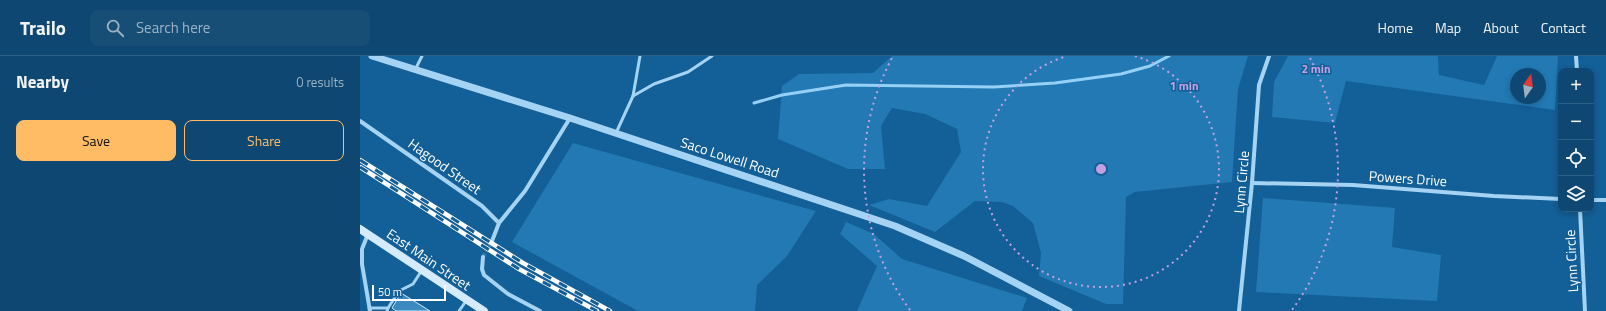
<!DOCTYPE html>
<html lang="en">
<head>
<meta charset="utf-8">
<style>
	:root { --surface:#0e4771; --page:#174e76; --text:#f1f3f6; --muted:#9bb2c3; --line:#2e5f84; --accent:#ffbc65 }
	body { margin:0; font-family:"Titillium Web",sans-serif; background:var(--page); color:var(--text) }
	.controls { position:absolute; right:12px; top:12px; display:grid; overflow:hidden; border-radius:8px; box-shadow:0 2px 6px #0003 }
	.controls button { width:36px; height:36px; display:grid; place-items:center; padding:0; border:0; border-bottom:1px solid var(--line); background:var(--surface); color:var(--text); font:20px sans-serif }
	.compass { position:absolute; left:1150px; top:12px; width:36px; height:36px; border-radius:50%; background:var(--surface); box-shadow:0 2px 6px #0003; rotate:14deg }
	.scale { position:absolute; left:12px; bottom:10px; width:74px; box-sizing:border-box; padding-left:4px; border:2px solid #fff; border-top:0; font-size:11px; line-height:14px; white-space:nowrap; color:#fff; -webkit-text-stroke:3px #135f97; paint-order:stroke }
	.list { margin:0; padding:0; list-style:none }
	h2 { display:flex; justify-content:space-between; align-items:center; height:52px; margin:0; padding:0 16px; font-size:17px }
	h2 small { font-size:13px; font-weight:400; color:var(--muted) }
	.actions { display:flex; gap:8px; padding:12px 16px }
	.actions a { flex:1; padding:9px 0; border:1px solid var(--accent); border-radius:8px; text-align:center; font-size:14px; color:var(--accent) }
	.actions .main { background:var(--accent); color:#111 }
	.icon { flex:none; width:22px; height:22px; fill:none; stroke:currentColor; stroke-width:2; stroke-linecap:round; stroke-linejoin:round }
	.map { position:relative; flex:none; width:1246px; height:255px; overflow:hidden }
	header { display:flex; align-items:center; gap:24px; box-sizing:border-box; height:56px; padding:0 20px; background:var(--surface); border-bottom:1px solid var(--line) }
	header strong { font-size:19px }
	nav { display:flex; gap:22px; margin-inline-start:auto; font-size:14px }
	.search { width:280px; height:36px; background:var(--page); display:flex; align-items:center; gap:10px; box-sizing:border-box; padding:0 14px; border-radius:8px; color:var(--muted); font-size:15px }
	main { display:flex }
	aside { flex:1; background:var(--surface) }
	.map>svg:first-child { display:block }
</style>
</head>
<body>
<header>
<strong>Trailo</strong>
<div class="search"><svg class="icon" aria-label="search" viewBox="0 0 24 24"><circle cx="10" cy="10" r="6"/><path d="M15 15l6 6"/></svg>Search here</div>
<nav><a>Home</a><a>Map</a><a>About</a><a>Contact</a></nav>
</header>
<main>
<aside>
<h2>Nearby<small>0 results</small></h2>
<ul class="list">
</ul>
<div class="actions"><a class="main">Save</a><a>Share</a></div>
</aside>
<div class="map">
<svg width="1246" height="255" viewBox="0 0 1246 255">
	<rect width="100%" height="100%" fill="#135f97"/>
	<g fill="#2279b4" fill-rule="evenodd">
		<path d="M532,0h356l-10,33 -6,93 -97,10 -9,5 -3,107h-17l-67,-28 2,-23 -8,-30 -20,-17 -11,-4 -27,-1 -40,31 -66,-27 20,-6 38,7 34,-54 -4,-23 -32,-15 -33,-6 -11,18 4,43h-37l-70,-30 4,-53 17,-12 74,-1z"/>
		<path d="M928,0h150l1,19 45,10 13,-29h61l-3,54 -209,-29 -11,42 -63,-6 2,-35zM1156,18h24v24h-24z"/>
		<path d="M213,87l243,68 -29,45 -30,29 -2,26h-117l-126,-69z"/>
		<path d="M903,142l132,10 -3,39 49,8 -4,46 -181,-9z"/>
		<path d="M486,166l28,12 28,25 125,39 -5,13h-165l20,-45 -37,-32z"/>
	</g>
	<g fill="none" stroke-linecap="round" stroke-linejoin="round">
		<path stroke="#95d0f6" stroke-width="3" d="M394,47l28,-8 64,-10 148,2 61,-4 66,-9 29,-8 19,-10"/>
	</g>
	<path fill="#3c89bf" stroke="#cbe9fd" d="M41,237l29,18h-34l-4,-3z"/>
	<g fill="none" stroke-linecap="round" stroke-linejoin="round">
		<path stroke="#3677a7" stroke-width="4" stroke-dasharray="4 2" stroke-linecap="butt" d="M123,201l9,-16"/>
		<g stroke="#a4d3f3" stroke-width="3">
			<path d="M55,14l7,-14"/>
			<path d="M273,40l21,-12 34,-12 24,-16"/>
			<path d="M256,77l17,-37 7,-40"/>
			<path d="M9,252h19"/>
			<path d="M27,255l1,-3 11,-17 14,-7 9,-14"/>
			<path d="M99,255l7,-10"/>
		</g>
		<g stroke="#a4d3f3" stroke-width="4">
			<path d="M1216,0l1,15"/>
			<path d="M0,65l122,85 17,17 -7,18"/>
			<path d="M892,127l101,2 141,11 67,3"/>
			<path d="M1231,144h15"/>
			<path d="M1220,153l5,102"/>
			<path d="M139,167l26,-32 45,-73"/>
			<path d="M8,178l-6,15v15l8,47"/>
			<path d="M123,201l-1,12 2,6 24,19 32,17"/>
			<path d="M879,255l13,-128 7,-98 10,-29"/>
		</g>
		<path stroke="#a4d3f3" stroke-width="7" d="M12,0l198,62 325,108 69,30 105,55"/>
		<path stroke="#d3ebfd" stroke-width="8" d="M0,173l124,82"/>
		<defs>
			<g id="rail">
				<path d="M0,104l163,103 87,48"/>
				<path d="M0,111l159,102 78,42"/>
			</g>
		</defs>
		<use href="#rail" stroke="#fff" stroke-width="4.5"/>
		<use href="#rail" stroke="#135f97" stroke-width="3" stroke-dasharray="9" stroke-linecap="butt"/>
	</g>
	<g fill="none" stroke="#c4a0e2" stroke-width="2" stroke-dasharray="2 4">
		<path d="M775 0A118 118 0 1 1 707 0"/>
		<path d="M550 254A237 237 0 0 1 532 2M950 2A237 237 0 0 1 932 254"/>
	</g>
	<g text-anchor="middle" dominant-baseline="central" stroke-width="3" stroke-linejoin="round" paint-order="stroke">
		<g font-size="14" fill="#fff" stroke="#135f97">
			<text transform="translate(370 101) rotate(18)">Saco Lowell Road</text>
			<text transform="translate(85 110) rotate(35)">Hagood Street</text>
			<text transform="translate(1048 122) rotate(4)">Powers Drive</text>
			<text transform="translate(881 126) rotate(-85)">Lynn Circle</text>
			<text transform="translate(69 203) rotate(34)">East Main Street</text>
			<text transform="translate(1211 205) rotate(-93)">Lynn Circle</text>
		</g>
	</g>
	<circle cx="741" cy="113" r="6" fill="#c4a0e2" stroke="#135f97" stroke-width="2"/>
	<g font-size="12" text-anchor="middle" font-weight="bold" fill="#c4a0e2" stroke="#135f97" stroke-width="3" stroke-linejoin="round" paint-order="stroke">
		<text x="956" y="17">2 min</text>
		<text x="824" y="34">1 min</text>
	</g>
</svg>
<div class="controls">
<button>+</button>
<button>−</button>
<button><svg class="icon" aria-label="locate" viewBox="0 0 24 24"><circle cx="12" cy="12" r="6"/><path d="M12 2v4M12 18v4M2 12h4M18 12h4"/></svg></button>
<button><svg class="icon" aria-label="layers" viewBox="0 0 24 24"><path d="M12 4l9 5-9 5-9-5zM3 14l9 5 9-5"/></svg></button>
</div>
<svg class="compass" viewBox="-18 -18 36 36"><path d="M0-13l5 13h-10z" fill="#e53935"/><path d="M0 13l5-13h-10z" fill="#9bb2c3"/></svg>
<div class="scale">50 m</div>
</div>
</main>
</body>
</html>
